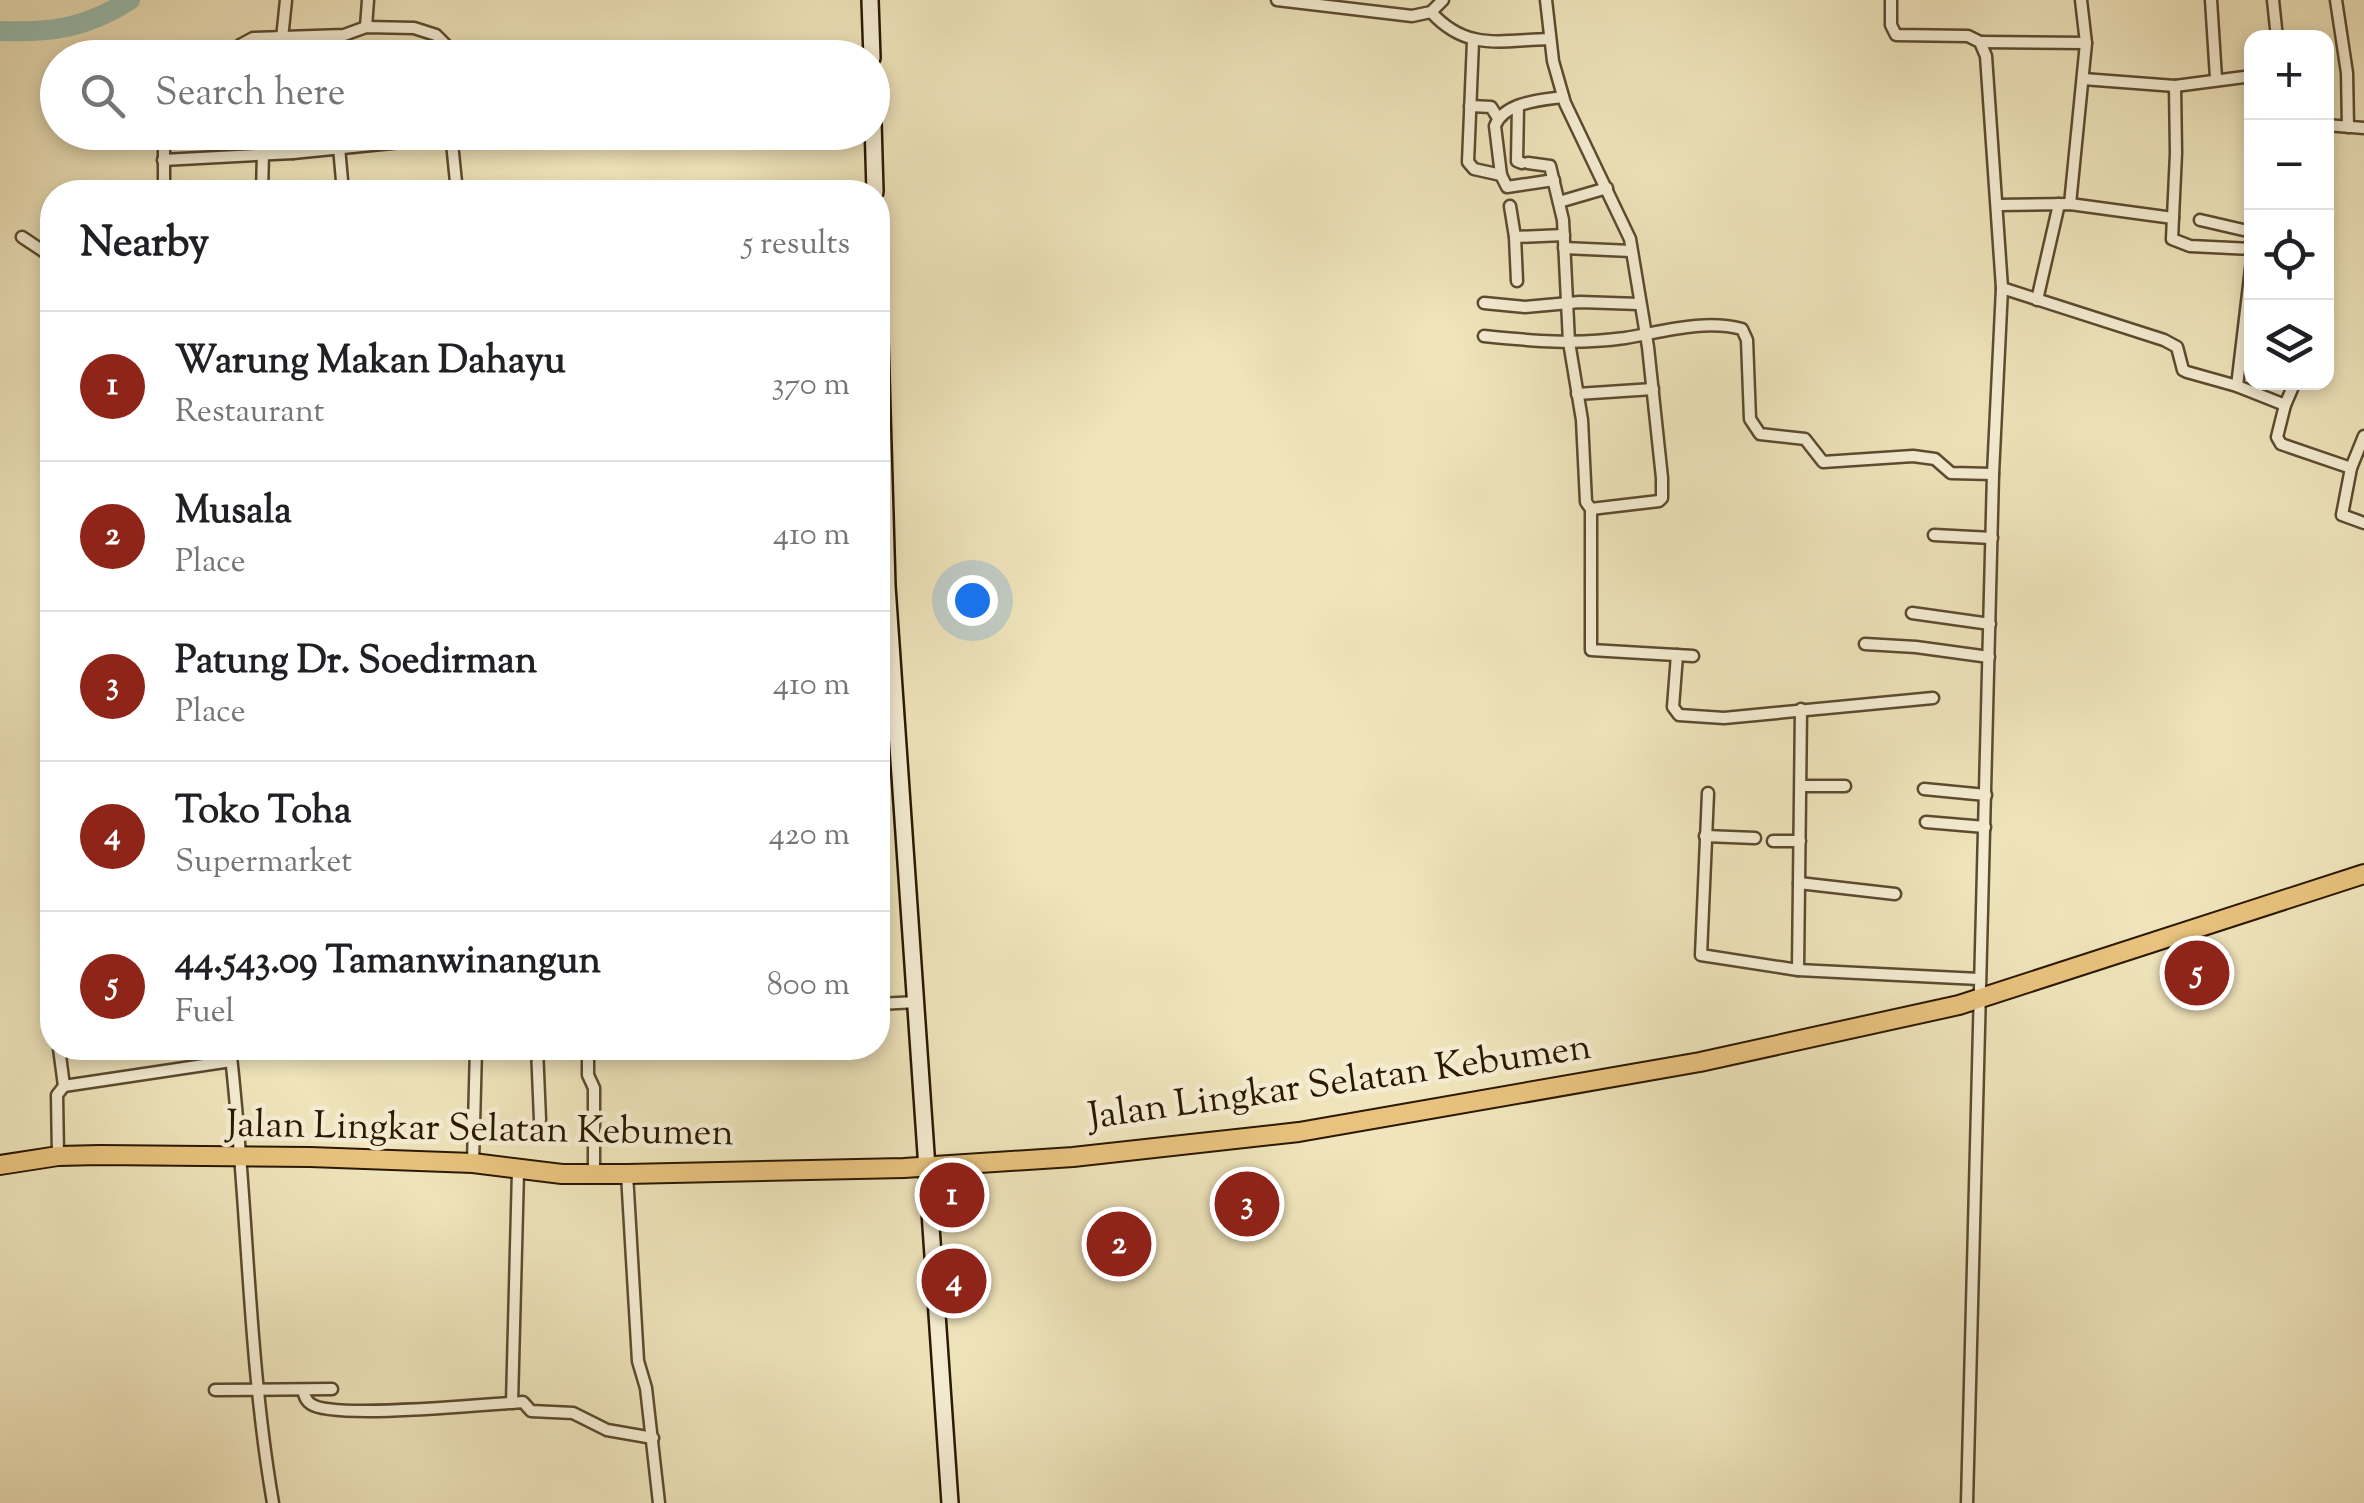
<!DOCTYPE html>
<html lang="en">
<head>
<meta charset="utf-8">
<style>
	:root { --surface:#fff; --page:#f2f2f2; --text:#202124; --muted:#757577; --line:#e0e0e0; --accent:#8f2418 }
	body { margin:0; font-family:"Sorts Mill Goudy",serif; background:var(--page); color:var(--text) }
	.controls { position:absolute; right:30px; top:30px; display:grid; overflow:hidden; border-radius:20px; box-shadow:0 5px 15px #0003 }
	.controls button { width:90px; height:90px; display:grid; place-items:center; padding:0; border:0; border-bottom:2px solid var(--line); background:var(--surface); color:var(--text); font:50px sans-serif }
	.you { position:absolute; left:972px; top:600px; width:35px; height:35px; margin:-25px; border:8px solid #fff; border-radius:50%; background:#1a73e8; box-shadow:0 0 0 15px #1a73e833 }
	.badge { display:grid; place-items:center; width:65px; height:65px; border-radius:50%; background:var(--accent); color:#fff; font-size:32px; font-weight:700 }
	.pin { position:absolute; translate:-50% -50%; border:5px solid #fff; box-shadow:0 2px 10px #0006 }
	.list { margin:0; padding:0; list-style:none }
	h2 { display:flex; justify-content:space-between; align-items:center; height:130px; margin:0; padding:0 40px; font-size:42px }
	h2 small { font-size:32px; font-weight:400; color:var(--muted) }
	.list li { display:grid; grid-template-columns:65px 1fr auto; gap:30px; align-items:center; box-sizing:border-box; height:150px; padding:0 40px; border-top:2px solid var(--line) }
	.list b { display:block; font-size:38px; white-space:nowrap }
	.list p { margin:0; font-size:32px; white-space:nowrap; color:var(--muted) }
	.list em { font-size:32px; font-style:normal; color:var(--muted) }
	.icon { flex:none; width:55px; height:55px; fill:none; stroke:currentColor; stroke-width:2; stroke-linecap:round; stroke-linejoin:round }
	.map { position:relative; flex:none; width:2364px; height:1503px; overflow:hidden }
	.search { position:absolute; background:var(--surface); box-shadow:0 5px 15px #0003; left:40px; top:40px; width:850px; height:110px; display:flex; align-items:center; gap:25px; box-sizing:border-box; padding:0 35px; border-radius:55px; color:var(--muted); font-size:38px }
	.panel { position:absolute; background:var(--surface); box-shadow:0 5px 15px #0003; left:40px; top:180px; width:850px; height:880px; border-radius:40px }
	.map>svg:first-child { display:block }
</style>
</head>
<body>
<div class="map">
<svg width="2364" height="1503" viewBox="0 0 2364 1503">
	<rect width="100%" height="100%" fill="#efe4bb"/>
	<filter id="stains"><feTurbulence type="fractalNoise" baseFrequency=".002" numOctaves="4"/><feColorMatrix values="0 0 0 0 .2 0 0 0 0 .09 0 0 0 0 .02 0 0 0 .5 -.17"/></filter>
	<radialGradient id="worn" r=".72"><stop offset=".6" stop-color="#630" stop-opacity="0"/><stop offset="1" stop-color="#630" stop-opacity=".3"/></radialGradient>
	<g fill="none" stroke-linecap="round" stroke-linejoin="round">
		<path stroke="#9abfb0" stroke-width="20" d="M0,31c52,2 86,-3 130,-31"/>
		<defs>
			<g id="minor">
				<path d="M1277,0l135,16 19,-4 12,-12"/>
				<path d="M1546,0l7,61 12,42 65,136 18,108 14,131v20l-3,3 -68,8"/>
				<path d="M1891,0v25l5,10 72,1 12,6 6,14 16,232 -9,186 -26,1029"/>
				<path d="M2211,0l5,78"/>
				<path d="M2273,0l4,38"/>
				<path d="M2336,0l11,73 1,54"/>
				<path d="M1431,12c36,40 71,28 118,27"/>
				<path d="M366,27l2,-27"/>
				<path d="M1473,41l-5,121 6,7 27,6"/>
				<path d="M1980,42l106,1"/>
				<path d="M238,58l2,-13 13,-7 91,-3 22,-8 48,1 22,7 9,9 4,14"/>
				<path d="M280,58l6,-58"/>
				<path d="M2083,79l92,7 77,-10"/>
				<path d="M2175,86l1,67 -4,86 18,7 62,3"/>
				<path d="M1470,106l21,1 7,11"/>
				<path d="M1518,106l-1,55 5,2"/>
				<path d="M2326,125l38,3"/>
				<path d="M164,132v60"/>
				<path d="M293,132v21"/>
				<path d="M451,133l6,59"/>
				<path d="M339,147l4,45"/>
				<path d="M163,160l130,-7 158,-16"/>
				<path d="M1528,163l22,3 13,54 6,122 13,78 4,82 5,7v141l102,6"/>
				<path d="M1554,180l-47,7 -6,-12 -6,-49c9,-24 46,-26 68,-29"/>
				<path d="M262,192l1,-39"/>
				<path d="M1559,202l48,-14"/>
				<path d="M2070,204l16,-161 -5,-43"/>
				<path d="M1998,205l72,-1 103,14"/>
				<path d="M1510,206l5,31 2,44"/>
				<path d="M2200,220l52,12"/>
				<path d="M22,237l30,20"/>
				<path d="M1515,237l49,-2"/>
				<path d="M1564,248l67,3"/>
				<path d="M2252,260l-15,126 48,19 -8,32 4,7 70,24 -9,47 22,8"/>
				<path d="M2002,288l162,52 13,7 6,23 4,2 50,14"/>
				<path d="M2037,300l22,-96"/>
				<path d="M1484,303l41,4 55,-5 59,2"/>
				<path d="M1484,336c50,5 90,9 141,2 37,-6 79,-19 117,-9l5,11 3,79 10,15 45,5 18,23 90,-6 22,3 16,14 42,1"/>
				<path d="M1577,394l76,-5"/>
				<path d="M2285,405l10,-23"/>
				<path d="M2351,468l13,-32"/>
				<path d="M1934,535l58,3"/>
				<path d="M1912,613l78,11"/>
				<path d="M1865,644l51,3 73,10"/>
				<path d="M1677,655l-4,52 6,8 45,3 209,-20"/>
				<path d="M1802,786h43"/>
				<path d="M1924,789l62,6"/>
				<path d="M1708,793l-7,162 97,15 181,9"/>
				<path d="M1926,822l59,5"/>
				<path d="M1705,836l50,2"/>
				<path d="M1773,841h27"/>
				<path d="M1799,883l96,11"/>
				<path d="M1798,970l3,-261"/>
				<path d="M878,1004l39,-2"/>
				<path d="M59,1048l5,38 167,-25"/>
				<path d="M230,1048c18,151 17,305 43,455"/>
				<path d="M537,1048l3,72"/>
				<path d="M588,1048v27l6,13v86"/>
				<path d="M58,1156l-1,-61 7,-9"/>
				<path d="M473,1163l3,-115"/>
				<path d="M627,1174l11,187 8,27 13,115"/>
				<path d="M215,1390l117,-1"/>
				<path d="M303,1391c2,6 3,10 8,13 22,16 177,0 212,-2l8,9 42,2 34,17 46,8"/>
				<path d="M512,1403l6,-232"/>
			</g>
			<g id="secondary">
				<path d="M870,0l2,58"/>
				<path d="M872,87l3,105"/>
				<path d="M878,271l9,315 63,917"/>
			</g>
			<path id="trunk" d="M0,1165l58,-9 42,-1 210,2 163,6 89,11h65l277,-6 169,-11 226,-25 401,-70 259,-57 405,-131"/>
		</defs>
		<use href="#minor" stroke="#5c4b2f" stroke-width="15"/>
		<use href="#secondary" stroke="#2b1800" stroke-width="20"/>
		<use href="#trunk" stroke="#2b1800" stroke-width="22"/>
		<use href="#minor" stroke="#f5edd3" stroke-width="10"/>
		<use href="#secondary" stroke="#f5edd3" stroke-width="15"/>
		<use href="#trunk" stroke="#e8c27e" stroke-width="18"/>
	</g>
	<g text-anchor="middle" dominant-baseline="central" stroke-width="9" stroke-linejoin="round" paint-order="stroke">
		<g font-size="38" fill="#2b1800" stroke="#f5edd3">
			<text transform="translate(1340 1084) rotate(-8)">Jalan Lingkar Selatan Kebumen</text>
			<text transform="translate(480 1131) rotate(1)">Jalan Lingkar Selatan Kebumen</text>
		</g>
	</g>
	<rect width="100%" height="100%" filter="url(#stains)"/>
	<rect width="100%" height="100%" fill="url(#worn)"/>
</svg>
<div class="controls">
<button>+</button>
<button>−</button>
<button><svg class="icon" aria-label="locate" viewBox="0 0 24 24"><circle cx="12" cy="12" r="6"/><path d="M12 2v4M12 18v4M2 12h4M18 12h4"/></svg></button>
<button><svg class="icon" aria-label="layers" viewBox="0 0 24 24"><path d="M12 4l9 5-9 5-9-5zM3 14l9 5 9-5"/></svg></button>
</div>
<div class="you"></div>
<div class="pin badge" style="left:952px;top:1195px">1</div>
<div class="pin badge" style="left:1119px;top:1244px">2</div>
<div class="pin badge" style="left:1247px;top:1204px">3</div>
<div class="pin badge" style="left:954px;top:1281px">4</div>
<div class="pin badge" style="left:2197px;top:973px">5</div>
<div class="search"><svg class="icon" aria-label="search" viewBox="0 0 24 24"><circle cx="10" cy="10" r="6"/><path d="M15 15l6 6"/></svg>Search here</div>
<section class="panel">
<h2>Nearby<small>5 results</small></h2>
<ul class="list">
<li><span class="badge">1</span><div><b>Warung Makan Dahayu</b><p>Restaurant</p></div><em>370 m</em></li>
<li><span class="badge">2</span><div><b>Musala</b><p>Place</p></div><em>410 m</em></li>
<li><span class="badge">3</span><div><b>Patung Dr. Soedirman</b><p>Place</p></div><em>410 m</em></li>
<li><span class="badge">4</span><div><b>Toko Toha</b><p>Supermarket</p></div><em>420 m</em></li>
<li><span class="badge">5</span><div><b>44.543.09 Tamanwinangun</b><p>Fuel</p></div><em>800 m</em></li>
</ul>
</section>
</div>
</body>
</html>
